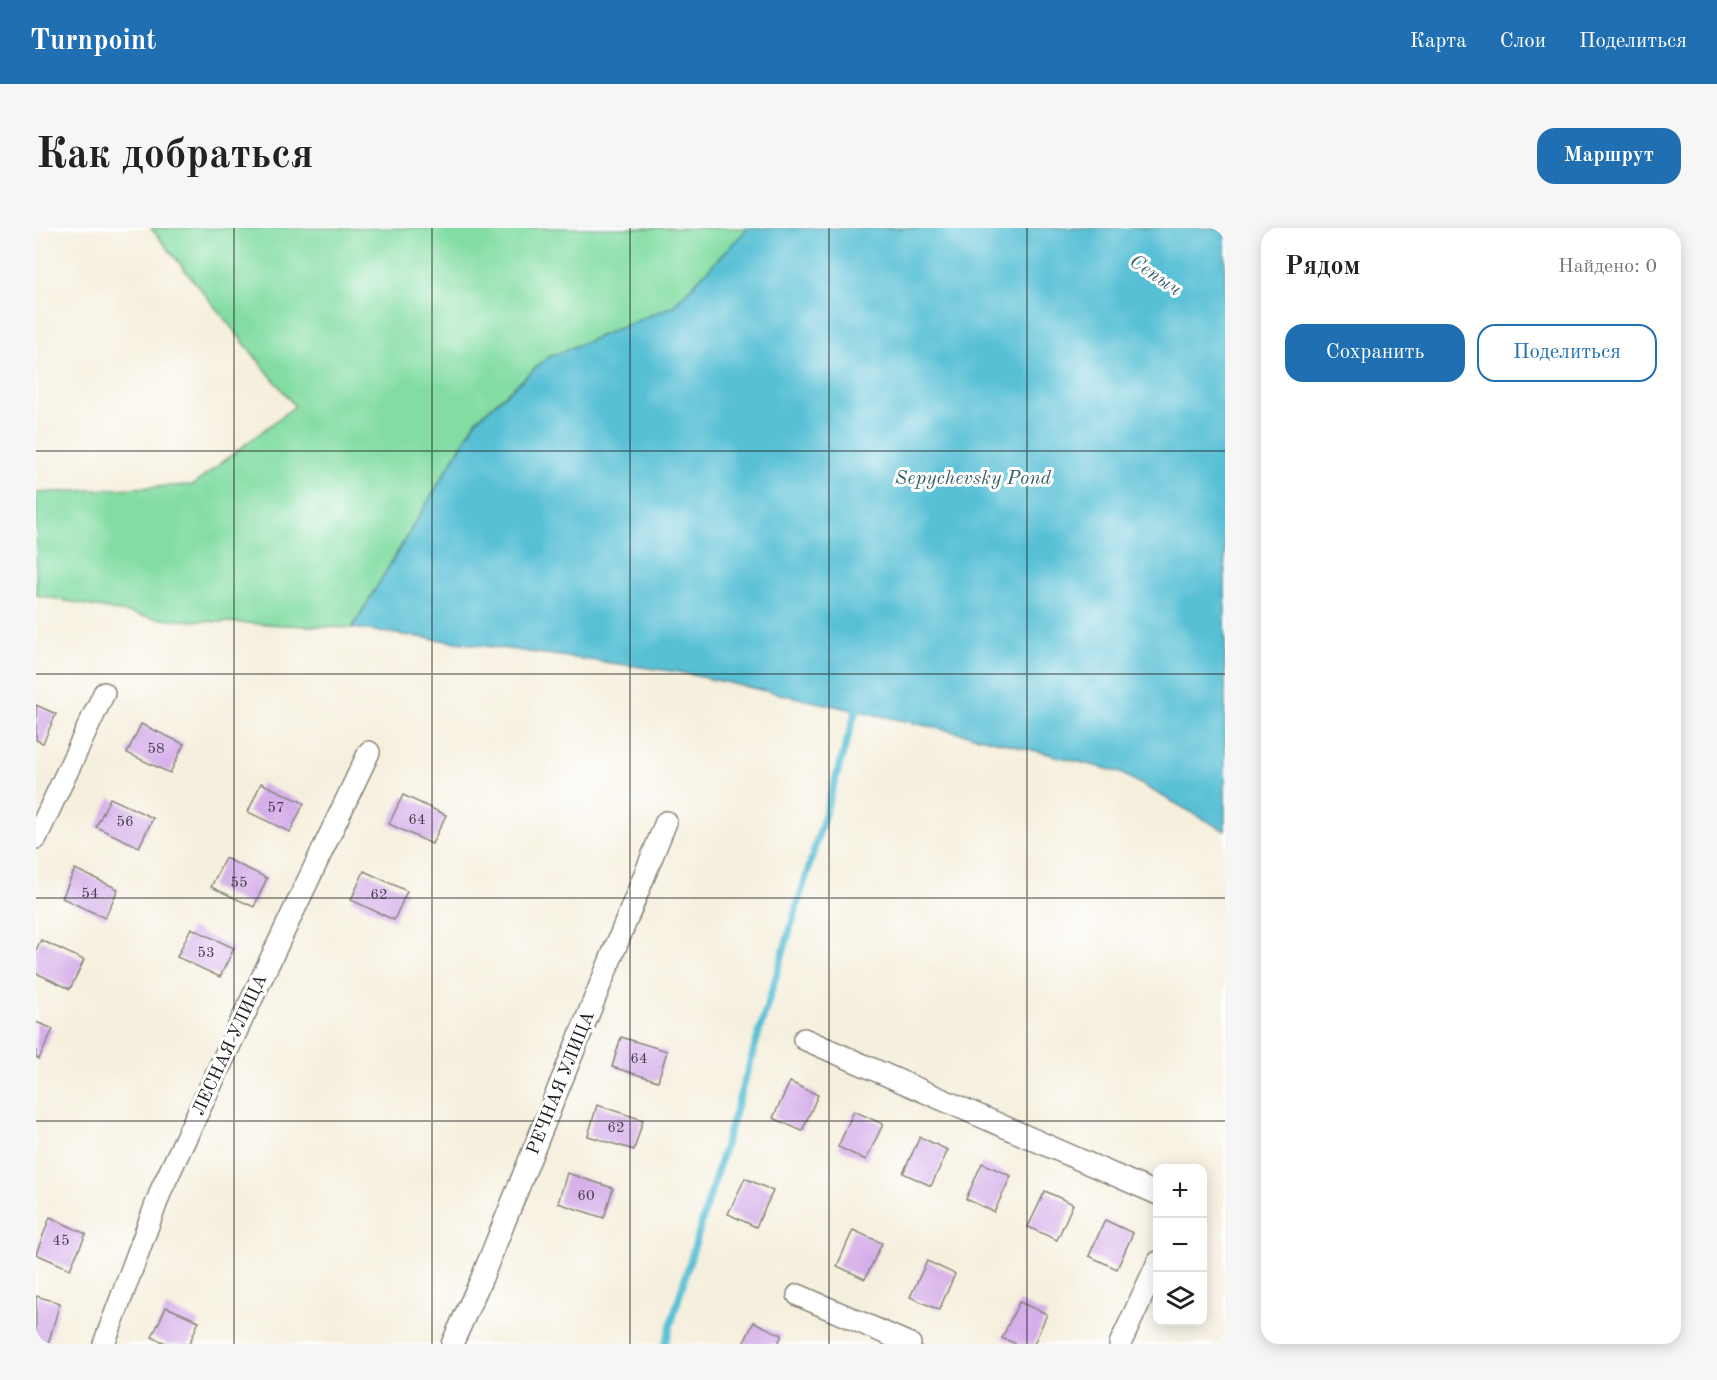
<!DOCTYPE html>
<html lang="ru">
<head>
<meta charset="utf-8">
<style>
	:root { --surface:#fff; --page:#f6f6f6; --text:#222; --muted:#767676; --line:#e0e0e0; --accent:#1f6fb2 }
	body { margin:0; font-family:"Old Standard TT",serif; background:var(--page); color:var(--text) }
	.controls { position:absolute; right:18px; bottom:18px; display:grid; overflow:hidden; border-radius:12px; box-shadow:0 3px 15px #0003 }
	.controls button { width:54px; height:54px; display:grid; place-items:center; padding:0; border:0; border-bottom:2px solid var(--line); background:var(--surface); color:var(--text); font:30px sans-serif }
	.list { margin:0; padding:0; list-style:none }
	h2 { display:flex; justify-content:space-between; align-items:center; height:78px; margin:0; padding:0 24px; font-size:26px }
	h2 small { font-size:20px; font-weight:400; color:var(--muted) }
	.actions { display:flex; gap:12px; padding:18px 24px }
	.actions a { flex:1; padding:14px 0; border:2px solid var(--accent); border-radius:18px; text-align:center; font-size:21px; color:var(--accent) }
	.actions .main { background:var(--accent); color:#fff }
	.icon { flex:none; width:33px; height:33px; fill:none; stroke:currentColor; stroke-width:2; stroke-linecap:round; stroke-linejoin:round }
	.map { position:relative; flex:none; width:1189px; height:1116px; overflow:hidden; border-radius:18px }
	header { display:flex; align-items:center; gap:36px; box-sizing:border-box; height:84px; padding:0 30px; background:var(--accent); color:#fff }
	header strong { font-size:28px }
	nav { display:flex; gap:33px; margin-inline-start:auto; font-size:21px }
	.intro { display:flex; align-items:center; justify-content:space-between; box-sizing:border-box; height:144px; padding:0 36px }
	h1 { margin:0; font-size:42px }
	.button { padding:15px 27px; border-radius:18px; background:var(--accent); color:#fff; font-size:21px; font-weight:700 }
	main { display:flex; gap:36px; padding:0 36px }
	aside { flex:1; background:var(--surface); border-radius:18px; box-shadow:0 3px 15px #0003 }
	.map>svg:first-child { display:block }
</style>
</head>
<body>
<header>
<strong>Turnpoint</strong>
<nav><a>Карта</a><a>Слои</a><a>Поделиться</a></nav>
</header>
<div class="intro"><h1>Как добраться</h1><a class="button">Маршрут</a></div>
<main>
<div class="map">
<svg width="1189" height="1116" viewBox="0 0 1189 1116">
	<rect width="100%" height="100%" fill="#fff"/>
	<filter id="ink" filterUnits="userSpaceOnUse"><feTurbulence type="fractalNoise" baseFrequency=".0167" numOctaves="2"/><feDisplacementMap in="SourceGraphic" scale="12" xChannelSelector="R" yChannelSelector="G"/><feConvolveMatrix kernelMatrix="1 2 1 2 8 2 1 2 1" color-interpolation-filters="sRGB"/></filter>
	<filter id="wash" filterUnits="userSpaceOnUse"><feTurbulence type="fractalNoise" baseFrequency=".008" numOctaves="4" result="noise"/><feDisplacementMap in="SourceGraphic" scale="24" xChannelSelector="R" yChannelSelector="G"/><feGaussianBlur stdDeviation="1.35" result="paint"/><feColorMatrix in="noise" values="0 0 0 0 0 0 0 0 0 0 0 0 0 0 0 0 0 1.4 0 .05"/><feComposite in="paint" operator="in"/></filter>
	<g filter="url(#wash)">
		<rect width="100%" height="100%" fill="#f5efdd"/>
		<path fill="#83dda3" stroke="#507c60" stroke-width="1.5" d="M115,0h597l-75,78 -126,52 -70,61 -125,209 -194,-9 -122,-24v-102l157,-8 102,-79z"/>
		<path fill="#58c0d5" stroke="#3a6e78" stroke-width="1.5" d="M712,0h477v603l-106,-59 -118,-30 -323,-70 -326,-44 125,-208 70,-62 126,-52z"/>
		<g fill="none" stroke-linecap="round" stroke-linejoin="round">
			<path stroke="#58c0d5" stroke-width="7" d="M629,1116l191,-633"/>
		</g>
		<g id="blocks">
			<g fill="#d5afe9">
				<path d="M0,477l20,9 -13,29 -7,-3z"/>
				<path d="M105,496l43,20 -14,29 -43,-20z"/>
				<path d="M225,555l43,20 -14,29 -42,-20z"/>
				<path d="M367,567l43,20 -14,29 -43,-20z"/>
				<path d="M74,570l43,20 -14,29 -43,-20z"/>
				<path d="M189,630l42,20 -13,29 -43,-20z"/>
				<path d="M39,641l43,20 -13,29 -43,-20z"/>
				<path d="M328,643l43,20 -13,29 -43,-20z"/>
				<path d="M155,700l43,20 -14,29 -43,-20z"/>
				<path d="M5,712l43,20 -14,29 -34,-16v-23z"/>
				<path d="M0,794l17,7 -14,30 -3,-2z"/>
				<path d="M585,809l46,14 -9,30 -46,-14z"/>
				<path d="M754,854l28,13 -16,36 -29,-13z"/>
				<path d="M561,877l46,15 -9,30 -46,-14z"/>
				<path d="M818,883l29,13 -17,36 -28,-13z"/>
				<path d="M884,909l28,13 -17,36 -28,-13z"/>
				<path d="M946,935l29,13 -17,36 -28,-13z"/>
				<path d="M531,945l46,15 -9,30 -46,-15z"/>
				<path d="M709,950l28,13 -17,36 -28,-13z"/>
				<path d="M1009,963l28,13 -16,36 -29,-13z"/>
				<path d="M14,989l36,17 -16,35 -34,-15z"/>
				<path d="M1069,992l28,13 -16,36 -28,-13z"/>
				<path d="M817,1002l29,13 -17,36 -28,-13z"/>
				<path d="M891,1033l28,13 -16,36 -29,-13z"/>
				<path d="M0,1068l24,7 -12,41 -12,-3z"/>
				<path d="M983,1074l28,12 -13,30h-18l-14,-6z"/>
				<path d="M130,1079l33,14 -10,23h-21l-16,-7z"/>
				<path d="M718,1094l28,13 -4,9h-35z"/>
			</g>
		</g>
	</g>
	<g filter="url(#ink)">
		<use href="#blocks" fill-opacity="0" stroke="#88867c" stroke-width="1.5"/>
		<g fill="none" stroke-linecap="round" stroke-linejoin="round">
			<defs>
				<g id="street">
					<path d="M0,610l68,-145"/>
					<path d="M768,811l354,155"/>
					<path d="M762,1067l112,49"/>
					<path d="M68,1116l58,-156 207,-436"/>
					<path d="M416,1116l29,-64 185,-458"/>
					<path d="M1084,1116l38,-82"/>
				</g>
			</defs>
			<use href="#street" stroke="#88867c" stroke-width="24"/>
			<use href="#street" stroke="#fff" stroke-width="21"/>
		</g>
	</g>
	<path fill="none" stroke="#1c1c1c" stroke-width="1.5" stroke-opacity="0.55" d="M198,0v1116M396,0v1116M594,0v1116M793,0v1116M991,0v1116M0,223h1189M0,446h1189M0,670h1189M0,893h1189"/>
	<g text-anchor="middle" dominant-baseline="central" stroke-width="6" stroke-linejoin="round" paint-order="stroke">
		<g font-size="15" fill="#4a414f">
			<text x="120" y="521">58</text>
			<text x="240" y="580">57</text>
			<text x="381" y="592">64</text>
			<text x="89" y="594">56</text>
			<text x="203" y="655">55</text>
			<text x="54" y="666">54</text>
			<text x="343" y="667">62</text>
			<text x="170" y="725">53</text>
			<text x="603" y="831">64</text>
			<text x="580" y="900">62</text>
			<text x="550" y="968">60</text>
			<text x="25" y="1013">45</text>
		</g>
		<g font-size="18" fill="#1c1c1c" stroke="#fff">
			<text transform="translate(194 817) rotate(-65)">ЛЕСНАЯ УЛИЦА</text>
			<text transform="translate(525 855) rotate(-68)">РЕЧНАЯ УЛИЦА</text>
		</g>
		<g font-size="20" font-style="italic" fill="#345e66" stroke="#fff">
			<text transform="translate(1119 48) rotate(34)">Сепыч</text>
			<text x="937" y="251">Sepychevsky Pond</text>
		</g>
	</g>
</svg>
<div class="controls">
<button>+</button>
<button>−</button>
<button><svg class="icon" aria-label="layers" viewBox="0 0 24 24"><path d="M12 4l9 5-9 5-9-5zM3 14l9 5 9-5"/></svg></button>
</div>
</div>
<aside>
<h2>Рядом<small>Найдено: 0</small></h2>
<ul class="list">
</ul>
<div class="actions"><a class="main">Сохранить</a><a>Поделиться</a></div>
</aside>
</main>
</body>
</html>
